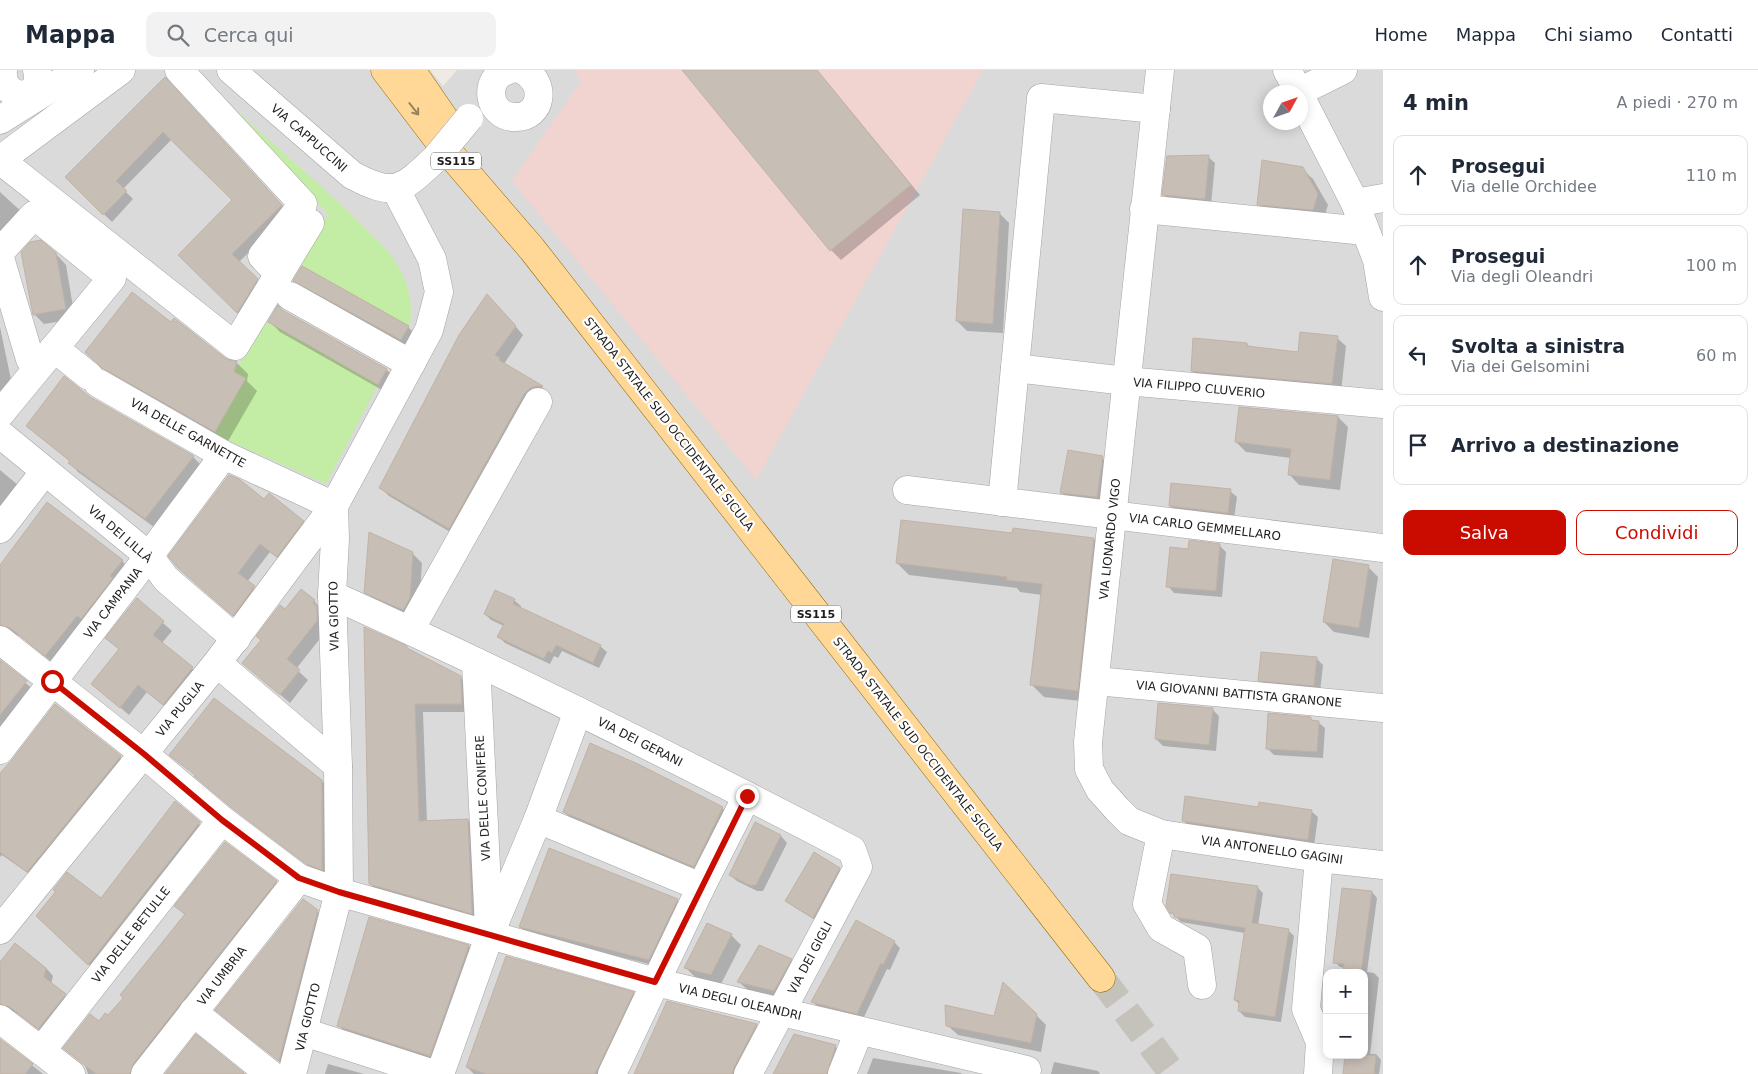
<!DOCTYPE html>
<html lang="it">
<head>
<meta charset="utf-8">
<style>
	:root { --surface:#fff; --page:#f2f2f3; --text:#1f2937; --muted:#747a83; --line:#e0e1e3; --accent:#ca0c00 }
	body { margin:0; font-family:"DejaVu Sans",sans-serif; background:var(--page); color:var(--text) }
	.controls { position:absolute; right:15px; bottom:15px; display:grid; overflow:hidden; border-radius:10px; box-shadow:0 2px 12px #0003 }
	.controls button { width:45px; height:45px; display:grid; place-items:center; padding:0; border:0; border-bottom:1px solid var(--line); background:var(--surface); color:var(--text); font:25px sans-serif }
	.compass { position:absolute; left:1263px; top:15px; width:45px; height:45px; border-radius:50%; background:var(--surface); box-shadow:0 2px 12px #0003; rotate:50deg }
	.stop { position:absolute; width:15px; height:15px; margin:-11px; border:4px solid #ca0c00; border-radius:50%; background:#fff }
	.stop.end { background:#ca0c00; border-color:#fff; box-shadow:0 1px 5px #0008 }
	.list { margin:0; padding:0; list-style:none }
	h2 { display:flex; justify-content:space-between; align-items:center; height:65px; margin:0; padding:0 20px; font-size:21px }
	h2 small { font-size:16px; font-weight:400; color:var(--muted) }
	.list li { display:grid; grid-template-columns:32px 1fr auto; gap:15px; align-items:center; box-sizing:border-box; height:80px; margin:0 10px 10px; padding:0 10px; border:1px solid var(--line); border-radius:10px }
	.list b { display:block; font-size:19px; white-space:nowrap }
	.list p { margin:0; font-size:16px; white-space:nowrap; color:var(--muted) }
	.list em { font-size:16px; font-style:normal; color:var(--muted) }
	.actions { display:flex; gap:10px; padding:15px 20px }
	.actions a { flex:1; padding:11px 0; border:1px solid var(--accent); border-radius:10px; text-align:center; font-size:18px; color:var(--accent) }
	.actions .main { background:var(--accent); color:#fff }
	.icon { flex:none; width:28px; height:28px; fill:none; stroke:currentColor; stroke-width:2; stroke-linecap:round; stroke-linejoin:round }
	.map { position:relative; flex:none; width:1383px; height:1004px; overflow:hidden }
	header { display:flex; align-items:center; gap:30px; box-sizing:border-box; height:70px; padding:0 25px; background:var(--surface); border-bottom:1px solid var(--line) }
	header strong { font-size:24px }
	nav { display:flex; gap:28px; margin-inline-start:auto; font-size:18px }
	.search { width:350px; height:45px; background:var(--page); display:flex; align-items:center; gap:12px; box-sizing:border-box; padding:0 18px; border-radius:10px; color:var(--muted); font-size:19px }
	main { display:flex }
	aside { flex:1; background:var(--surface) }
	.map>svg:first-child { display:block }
</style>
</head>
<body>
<header>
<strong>Mappa</strong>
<div class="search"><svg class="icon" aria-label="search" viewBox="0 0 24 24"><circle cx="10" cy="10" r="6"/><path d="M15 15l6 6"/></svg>Cerca qui</div>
<nav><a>Home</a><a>Mappa</a><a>Chi siamo</a><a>Contatti</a></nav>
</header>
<main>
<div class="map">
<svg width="1383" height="1004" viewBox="0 0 1383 1004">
	<rect width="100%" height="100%" fill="#efebe2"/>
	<path fill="#dbdada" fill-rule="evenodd" d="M0,0h430l13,16 14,-16h926v1004h-1383zM1270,22h30v30h-30zM1327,903h37v82h-37z"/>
	<path fill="#f1d3d0" d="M574,0h409l-227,410 -244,-299 69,-100z"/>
	<g fill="#c3eca4">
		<path d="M229,34c43,39 88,77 130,118 11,12 26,23 34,36 14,21 22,44 16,68l-108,-61 27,-51 -103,-105z"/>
		<path d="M266,251l112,64 -52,99 -112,-50 32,-56 -12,-6z"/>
	</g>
	<g fill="#0003">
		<path d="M686,0h131l103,125 -79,65 -10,-10z"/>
		<path d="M173,16l116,127 -50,49 25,26 -19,32 -65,-65 54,-55 -62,-61 -49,50 10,10 -21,23 -46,-45z"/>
		<path d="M1208,87l7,6 -4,42 -41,-4 -6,-6z"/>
		<path d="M1302,99l11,10 15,26 -5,15 -54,-6 -10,-10z"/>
		<path d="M0,122l24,22 -24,26z"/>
		<path d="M999,143l10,10 -6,110 -36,-2 -10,-10z"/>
		<path d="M56,184l10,11 9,54 -31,5 -10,-10z"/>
		<path d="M294,211l114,46 10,10 -7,12 -107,-58z"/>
		<path d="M496,234l27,31 -19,29 38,23 8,8 -4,-1 -89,142 -68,-40 -8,-8z"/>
		<path d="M282,241l105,59 10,10 -8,14 -109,-62 -10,-10z"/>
		<path d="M171,254l54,35 11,3 12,12 -1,7 10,10 -30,52 -111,-63 -18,-16z"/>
		<path d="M0,257l14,67 -14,3z"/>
		<path d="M1337,268l9,8 -5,46 -140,-13 -9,-8 55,-27 3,3 49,7z"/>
		<path d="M90,328l103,59 8,8 -47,62 -76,-55 -8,-9 1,-1 -44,-36z"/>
		<path d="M1338,347l10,10 -8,63 -41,-5 -10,-11 2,-16 -45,-6 -10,-10z"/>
		<path d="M1102,388l7,6 -6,39 -35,-4 -7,-7z"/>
		<path d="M0,400l24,20 -24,32z"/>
		<path d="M1230,421l7,6 -3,22 -57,-7 -7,-6z"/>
		<path d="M265,431l38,20 9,9 -26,35 -16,-13 -23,30 16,14 -25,23 -57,-50z"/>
		<path d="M1013,464l81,5 12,13 -16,150 -46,-5 -12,-12 10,-90 -22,-3 -3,-4 -108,-13 -12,-12z"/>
		<path d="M1219,475l7,7 -4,45 -48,-4 -6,-7 21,-35z"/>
		<path d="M412,483l10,10 -3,45 -6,11 -37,-17 -10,-10z"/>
		<path d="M122,491l9,9 -77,94 -34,-28 -20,-6v-63z"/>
		<path d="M1368,497l10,10 -9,61 -35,-6 -10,-10z"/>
		<path d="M495,522l19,8 7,6 -1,2 80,38 7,6 -8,16 -37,-17 -4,7 -4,-2 -4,8 -45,-21 -6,-6 5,-11 -13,-6 -6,-6z"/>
		<path d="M137,530l35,31 -10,12 39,33 -29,36 -25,-20 -18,23 -36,-31 27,-34 -13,-12z"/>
		<path d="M314,531l9,10 3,20 -30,38 12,11 -18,23 -47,-40 43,-53z"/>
		<path d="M410,581l50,26 9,9 1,26h-47l4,110 41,-2 8,9 4,92 -101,-29 -9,-8z"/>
		<path d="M1316,588l7,7 -3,27 -54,-5 -7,-7z"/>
		<path d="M0,591l35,30 -35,43z"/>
		<path d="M55,635l73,59 -93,114 -33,-23 -2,2v-81z"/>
		<path d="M1212,639l7,7 -3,35 -53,-5 -7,-7z"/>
		<path d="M1310,648l4,4h4l7,6 -2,30 -49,-3 -7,-7z"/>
		<path d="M322,711l6,6v86l-15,-4 -74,-56z"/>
		<path d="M175,733l32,28 -110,141 -52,-48 57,-24z"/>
		<path d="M722,738l6,6 -28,58 -129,-54 -7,-6z"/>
		<path d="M1259,738l52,3 7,6 -4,29 -124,-18 -6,-7z"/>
		<path d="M756,754l25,12 6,7 -24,48h-6l-20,-10 -7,-6z"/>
		<path d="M839,799l7,6 -26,48 -26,-16 -7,-7z"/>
		<path d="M276,812l7,7 -144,185h-51l-3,-9 -20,-17 43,-31 17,-19 60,-83 -9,-9z"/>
		<path d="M1257,817l6,6 -5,33 30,4 6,6 -13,86 -36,-5 -6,-6 1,-6 -5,-5 10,-67 -64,-11 -10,-10z"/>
		<path d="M1372,822l5,6 -10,74 7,1 5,5 -9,76h6l5,6 -2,14h-35l20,-19v-82h-19v-5l-5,-1 -5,-5z"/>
		<path d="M677,830l8,7 -28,59 -129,-32 -8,-7z"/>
		<path d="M317,841l10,9 -39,149 -71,-59z"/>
		<path d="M370,848l99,28 9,10 -39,109 -91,-30 -9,-9z"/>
		<path d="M731,865l10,10 -20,39 -25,-6 -10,-10z"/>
		<path d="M894,872l6,6 -10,22 -3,-1 -24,50 -44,-11 -6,-6z"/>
		<path d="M791,890l10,10 -17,31 -35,-10 -10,-9z"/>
		<path d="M0,894l46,4 7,8 -2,8 21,19 -26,32 -28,-21 -8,-4 -10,3z"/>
		<path d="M633,923l11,12 -33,69h-137l-7,-7z"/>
		<path d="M1036,945l10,10 -5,27 -83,-17 -11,-10 48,-7z"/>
		<path d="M756,955l9,9 -21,40h-108z"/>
		<path d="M795,965l41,12 8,7 -8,20h-62z"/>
		<path d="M0,970l43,34h-43z"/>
		<path d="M873,988l88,15 1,1h-95z"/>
		<path d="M1054,992l44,9 2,3h-49z"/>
		<path d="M328,994l36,10h-39z"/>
	</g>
	<g fill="#c7beb5" stroke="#c1b2a4">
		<path d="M682,0h135l94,115 -81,66z"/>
		<path d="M165,7l117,128 -50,49 26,25 -21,34 -59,-58 54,-55 -69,-68 -47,49 11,10 -24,24 -38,-38z"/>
		<path d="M1209,85l-4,44 -43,-4 5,-39z"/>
		<path d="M1262,90l41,7 15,27 -5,16 -56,-5z"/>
		<path d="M963,139l37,3 -7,112 -37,-3z"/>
		<path d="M41,170l15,13 10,56 -33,6 -12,-63 9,-10z"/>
		<path d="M302,196l107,60 -8,14 -108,-59z"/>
		<path d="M132,222l39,30 3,-4 51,40 8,3h4l-3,11 12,6 -31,54 -113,-64 -17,-16z"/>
		<path d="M487,224l29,32 -21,29 5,3 -1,2 44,26 -1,1 -5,-1 -7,2 -6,6 -75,135 -70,-41 80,-153z"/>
		<path d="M278,235l4,5 105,59 -9,16 -110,-63z"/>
		<path d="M1300,262l38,4 -6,48 -141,-13 2,-33 54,5v3l51,6z"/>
		<path d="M64,306l26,21 104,59 -49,63 -77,-56 2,-2 -44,-35z"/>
		<path d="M1239,337l99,9 -8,64 -42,-5 3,-26 -56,-7z"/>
		<path d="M1068,380l35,6 -6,41 -37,-4z"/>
		<path d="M229,405l10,4 25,20 5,-6 35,28 -27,36 -17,-13 -22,29 17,13 -22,30 -55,-48 -10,-12z"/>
		<path d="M1171,413l60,6 -3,24 -59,-7z"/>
		<path d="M47,432l76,58 -13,16 3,2 -32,41 -4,-3 -32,40 -35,-28 -10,-3v-60z"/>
		<path d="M901,450l111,13 1,-5 81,10 -16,153 -48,-6 12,-101 -36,-4 1,-3 -111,-14z"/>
		<path d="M369,462l44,20 -3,46 -7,12 -39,-17z"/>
		<path d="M1189,470l31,4 -4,47 -50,-4 4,-40 18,2z"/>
		<path d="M1333,489l36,6 -10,63 -36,-6z"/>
		<path d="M301,519l14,11 -2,3 4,3v15l-30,38 13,11 -20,25 -38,-32 19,-23 -5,-4 24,-31 5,4z"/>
		<path d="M495,520l20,9 -2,5 88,41 -8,18 -37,-18 -4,8 -4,-2 -4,8 -47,-22 7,-13 -20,-10z"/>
		<path d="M137,528l27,23 -11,14 40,32 -30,38 -25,-20 -18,23 -29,-24 28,-35 -14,-11z"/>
		<path d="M364,557l43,19v2l54,28 1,28h-47l4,117 49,-2 4,95 -103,-30z"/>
		<path d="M1261,582l56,5 -3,29 -56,-5z"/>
		<path d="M0,590l27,21 -27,34z"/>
		<path d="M214,628l108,82v90l-16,-6 -74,-56 -38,-32 1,-1 -26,-20z"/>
		<path d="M1158,633l55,5 -4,37 -54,-6z"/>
		<path d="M55,634l66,52 -94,116 -27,-20v-79l12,-13z"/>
		<path d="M1268,643l43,4v3l8,1 -2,31 -51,-3z"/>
		<path d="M590,673l48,21 85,43 -29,60 -131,-55z"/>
		<path d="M1185,726l73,11 1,-5 53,8 -4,30 -126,-19z"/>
		<path d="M175,731l25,21 -112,143 -52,-49 20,-25 -3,-1 14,-18 34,26z"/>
		<path d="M755,752l26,13 -25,50h-7l-20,-10z"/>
		<path d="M225,772l52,39 -144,183 -3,10h-34l-33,-26 27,-34 9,7 6,-8 3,2 15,-17 -3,-3 65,-81 -11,-8z"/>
		<path d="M549,778l129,51 -29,61 -130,-33z"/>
		<path d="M814,782l26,16 -27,50 -28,-17z"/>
		<path d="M1171,804l87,12 -6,37 37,6 -14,88 -37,-6 1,-10 -5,-1 11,-72 -71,-11v-3l-4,-1 -4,-7z"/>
		<path d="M1342,818l30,3 -11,82h-18l1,-9 -11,-1z"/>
		<path d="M303,829l15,11 -39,151 -64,-51z"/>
		<path d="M369,847l100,28 -39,111 -93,-30z"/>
		<path d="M856,850l39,21 -12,24 -2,-2 -24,51 -46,-12z"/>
		<path d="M707,853l25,11 -21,41 -27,-7z"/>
		<path d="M15,873l31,25 -2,9 22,17 -28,35 -28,-22 -10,-3v-42z"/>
		<path d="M759,875l33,14 -18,32 -37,-9z"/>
		<path d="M506,886l128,36 -39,82h-109l-20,-7z"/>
		<path d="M1003,912l34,32 -6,29 -85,-17 -1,-21 49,11z"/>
		<path d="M667,931l90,23 -23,43 -2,7h-98z"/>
		<path d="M196,964l49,40h-80z"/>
		<path d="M794,964l42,11 -9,29h-54z"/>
		<path d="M0,969l33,25 -8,10h-25z"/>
		<path d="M1345,985h31l-2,19h-31z"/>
	</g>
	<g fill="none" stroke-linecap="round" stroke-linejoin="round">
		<path stroke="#c5c2bb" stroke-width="28" stroke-dasharray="28 14" stroke-linecap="butt" d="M1101,908l72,96"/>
		<defs>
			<g id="minor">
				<path d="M3,0c-3,33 42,32 34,0"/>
				<path d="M179,0l124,134 -41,52 17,18"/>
				<path d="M231,0l121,105c43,23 50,15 84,-17"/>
				<path d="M509,0c-27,7 -22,47 6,47 28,1 32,-36 7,-47"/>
				<path d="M1160,0l-72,672 1,27 11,21 17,19 12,12 32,13 158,24 64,7"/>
				<path d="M1287,0l12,22"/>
				<path d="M1299,22l44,-22"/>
				<path d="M1300,26l55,107 22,57 6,37"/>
				<path d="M0,50l80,-50"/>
				<path d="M0,90l235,186 75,-123"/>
				<path d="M0,90l121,-90"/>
				<path d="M1355,133l28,-5"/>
				<path d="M1144,139l221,22"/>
				<path d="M0,182l34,-37 78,63 -112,136"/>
				<path d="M0,188l30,101"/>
				<path d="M290,226l121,68"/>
				<path d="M54,278l35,28"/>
				<path d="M1015,298l111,13 257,23"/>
				<path d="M0,364l149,122 17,23 70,60"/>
				<path d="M907,420l476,58"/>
				<path d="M1002,432l39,-404 115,11"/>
				<path d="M0,459l45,-58"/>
				<path d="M332,525c176,79 349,166 520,255l6,17 -110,207"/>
				<path d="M410,560l128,-228"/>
				<path d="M0,570l144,114 78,66 77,58 40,14 316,90 372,88 -1,4"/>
				<path d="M476,592l13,266"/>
				<path d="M217,593l121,103"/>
				<path d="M1096,611l287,27"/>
				<path d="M0,680l149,-194 75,-101"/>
				<path d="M538,749l163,68"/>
				<path d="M1161,764l-14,70 14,24 36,20 5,37"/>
				<path d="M0,860l217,-267 117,-157 -110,-51 -126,-72"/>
				<path d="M193,942l77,62"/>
				<path d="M0,949l71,55"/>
				<path d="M304,962l130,42"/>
				<path d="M41,981l181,-231"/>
				<path d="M145,1004l154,-196"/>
				<path d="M292,1004l47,-182 -1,-126 -6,-171 3,-56 -1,-33 95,-176 10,-38 -7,-33 -37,-71"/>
				<path d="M440,1004l50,-140 48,-115 40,-108"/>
				<path d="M612,1004l89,-187 46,-91"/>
				<path d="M842,1004l17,-43"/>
				<path d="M1318,1004l2,-32 -14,-33 13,-151"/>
			</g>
			<g id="major">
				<path d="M385,0l54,71 93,108 569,729"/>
				<path d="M411,0l39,57"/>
			</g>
		</defs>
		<use href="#minor" stroke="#a4a4a4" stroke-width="29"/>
		<use href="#major" stroke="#966d00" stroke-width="29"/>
		<use href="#minor" stroke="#fff" stroke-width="28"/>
		<use href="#major" stroke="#ffd897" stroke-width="28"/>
		<defs>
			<path id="minor-bridge" d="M436,88l33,-40"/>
		</defs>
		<use href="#minor-bridge" stroke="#a4a4a4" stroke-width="29" stroke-linecap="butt"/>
		<use href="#minor-bridge" stroke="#fff" stroke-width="28"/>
	</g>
	<defs><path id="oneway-shaft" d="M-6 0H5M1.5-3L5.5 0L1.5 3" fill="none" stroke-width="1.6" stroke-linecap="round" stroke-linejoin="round" transform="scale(1.25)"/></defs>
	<use stroke="#998460" href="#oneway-shaft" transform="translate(414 39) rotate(52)"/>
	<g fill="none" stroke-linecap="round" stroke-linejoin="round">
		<path stroke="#ca0c00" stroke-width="6" d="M52,611l92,73 78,66 77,58 40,14 316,90 92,-186"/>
	</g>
	<g text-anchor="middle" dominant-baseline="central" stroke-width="4.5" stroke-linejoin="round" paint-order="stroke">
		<g fill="#fff" stroke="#616161" stroke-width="1">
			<rect x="431" y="82.5" width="50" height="17" rx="4"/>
			<rect x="791" y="535.5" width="50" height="17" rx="4"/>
		</g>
		<g font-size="11" font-weight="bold" fill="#1d1d1d">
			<text x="456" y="91">SS115</text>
			<text x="816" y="544">SS115</text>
		</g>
		<g font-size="12" fill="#1d1d1d" stroke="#fff">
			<text transform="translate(309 68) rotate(41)">VIA CAPPUCCINI</text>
			<text transform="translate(1199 318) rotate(5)">VIA FILIPPO CLUVERIO</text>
			<text transform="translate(669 354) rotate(52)">STRADA STATALE SUD OCCIDENTALE SICULA</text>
			<text transform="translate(188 363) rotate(29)">VIA DELLE GARNETTE</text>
			<text transform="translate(1205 457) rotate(7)">VIA CARLO GEMMELLARO</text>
			<text transform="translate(120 464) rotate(41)">VIA DEI LILLÀ</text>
			<text transform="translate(1110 469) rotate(-84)">VIA LIONARDO VIGO</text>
			<text transform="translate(113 533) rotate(-52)">VIA CAMPANIA</text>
			<text transform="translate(334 546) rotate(-91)">VIA GIOTTO</text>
			<text transform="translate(1239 624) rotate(5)">VIA GIOVANNI BATTISTA GRANONE</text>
			<text transform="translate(180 639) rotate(-51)">VIA PUGLIA</text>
			<text transform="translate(640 672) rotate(27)">VIA DEI GERANI</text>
			<text transform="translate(918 674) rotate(52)">STRADA STATALE SUD OCCIDENTALE SICULA</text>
			<text transform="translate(483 728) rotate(-93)">VIA DELLE CONIFERE</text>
			<text transform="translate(1272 780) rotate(8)">VIA ANTONELLO GAGINI</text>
			<text transform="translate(131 865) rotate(-52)">VIA DELLE BETULLE</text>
			<text transform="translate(810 888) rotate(-62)">VIA DEI GIGLI</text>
			<text transform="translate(222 906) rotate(-52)">VIA UMBRIA</text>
			<text transform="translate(740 932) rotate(13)">VIA DEGLI OLEANDRI</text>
			<text transform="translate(308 947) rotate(-76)">VIA GIOTTO</text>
		</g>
	</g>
</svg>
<div class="controls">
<button>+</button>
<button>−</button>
</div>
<svg class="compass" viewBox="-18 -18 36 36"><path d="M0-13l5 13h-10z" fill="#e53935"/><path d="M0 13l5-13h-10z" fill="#747a83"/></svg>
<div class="stop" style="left:52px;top:611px"></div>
<div class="stop end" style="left:747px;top:726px"></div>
</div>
<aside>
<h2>4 min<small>A piedi · 270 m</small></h2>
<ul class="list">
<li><svg class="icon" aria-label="ahead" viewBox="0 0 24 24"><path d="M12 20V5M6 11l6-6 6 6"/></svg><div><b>Prosegui</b><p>Via delle Orchidee</p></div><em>110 m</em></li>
<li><svg class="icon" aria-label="ahead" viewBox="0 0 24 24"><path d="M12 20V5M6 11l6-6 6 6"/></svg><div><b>Prosegui</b><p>Via degli Oleandri</p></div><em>100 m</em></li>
<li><svg class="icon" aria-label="left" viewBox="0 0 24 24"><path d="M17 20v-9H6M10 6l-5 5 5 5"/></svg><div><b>Svolta a sinistra</b><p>Via dei Gelsomini</p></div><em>60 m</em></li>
<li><svg class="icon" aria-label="arrive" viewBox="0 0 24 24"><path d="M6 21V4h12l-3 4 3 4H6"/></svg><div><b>Arrivo a destinazione</b></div></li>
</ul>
<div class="actions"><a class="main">Salva</a><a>Condividi</a></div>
</aside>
</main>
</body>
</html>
